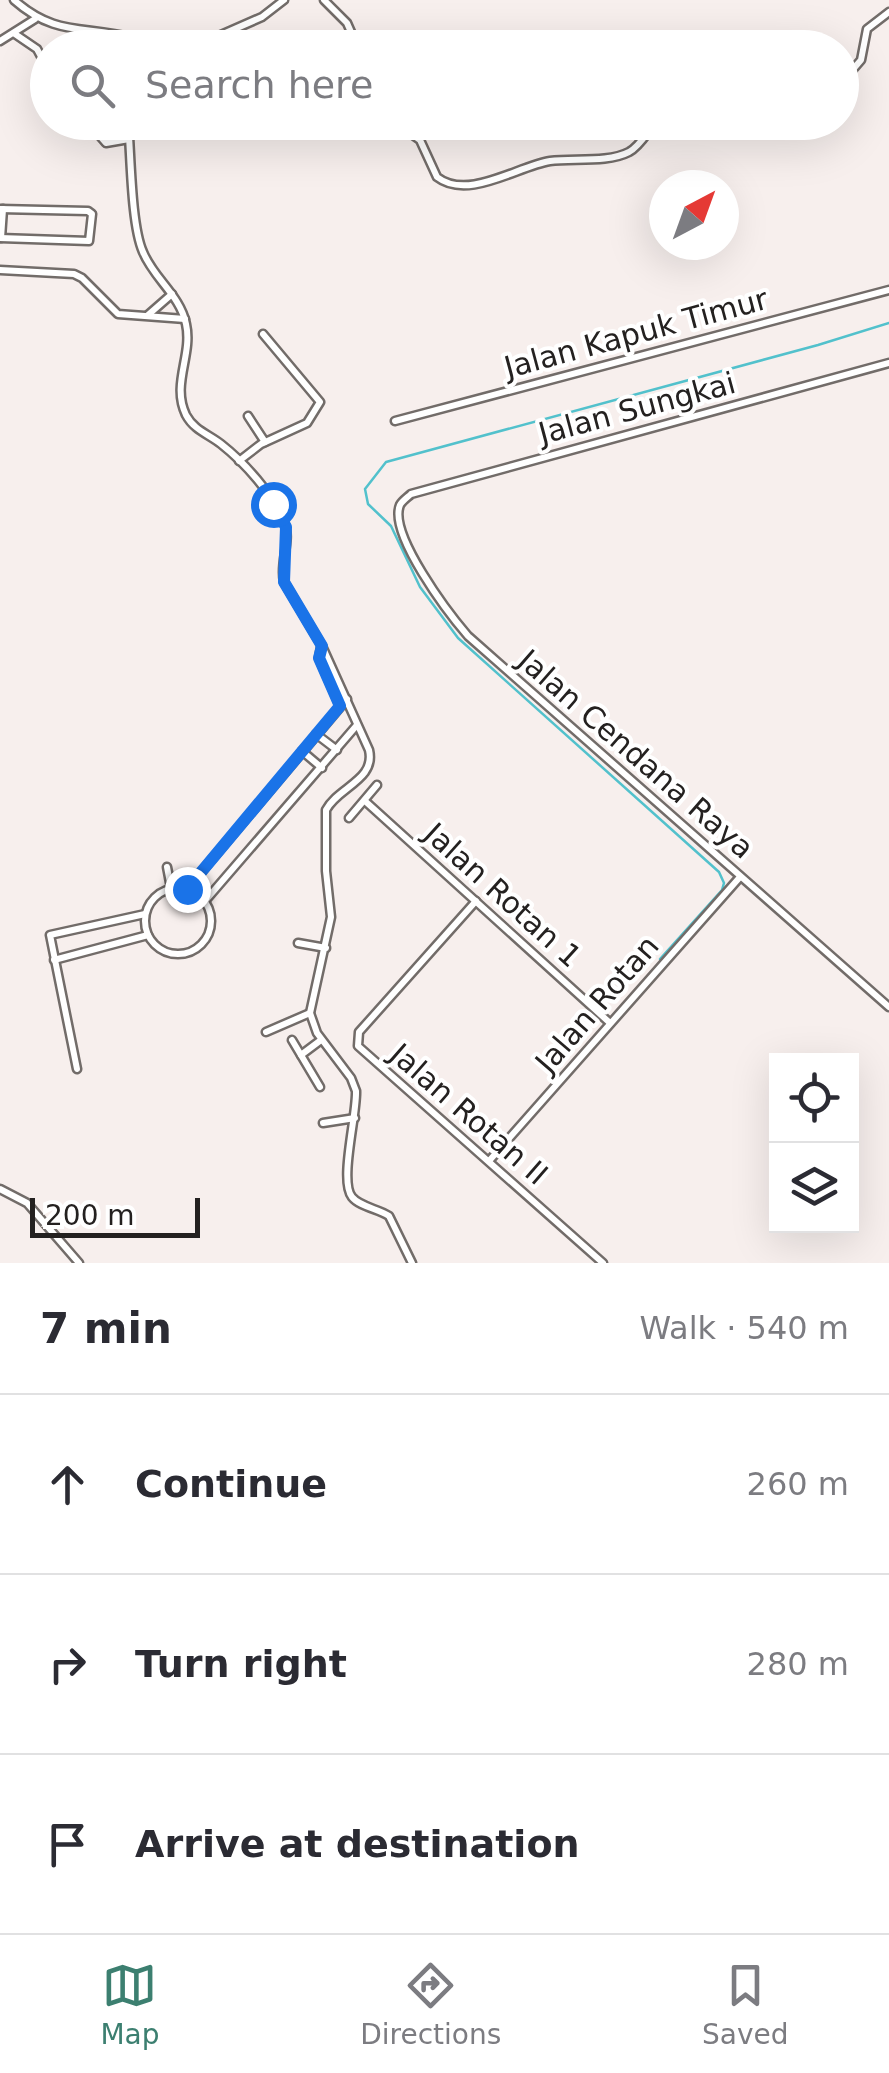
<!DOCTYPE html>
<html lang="en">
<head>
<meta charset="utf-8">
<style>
	:root { --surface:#fff; --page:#f2f2f3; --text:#2b2b33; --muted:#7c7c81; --line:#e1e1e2; --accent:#3c7f70 }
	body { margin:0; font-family:"DejaVu Sans",sans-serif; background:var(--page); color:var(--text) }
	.controls { position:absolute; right:30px; bottom:30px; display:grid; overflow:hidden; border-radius:0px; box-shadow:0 10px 40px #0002 }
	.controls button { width:90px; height:90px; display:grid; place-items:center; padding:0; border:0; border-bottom:2px solid var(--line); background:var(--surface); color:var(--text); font:50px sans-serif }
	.compass { position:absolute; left:649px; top:170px; width:90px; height:90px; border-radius:50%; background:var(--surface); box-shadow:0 10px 40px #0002; rotate:41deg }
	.scale { position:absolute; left:30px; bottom:25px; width:170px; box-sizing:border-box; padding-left:10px; border:5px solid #242120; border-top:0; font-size:28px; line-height:35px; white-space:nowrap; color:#242120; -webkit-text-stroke:8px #fff; paint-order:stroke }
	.stop { position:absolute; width:30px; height:30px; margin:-22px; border:8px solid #1a73e8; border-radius:50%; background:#fff }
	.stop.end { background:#1a73e8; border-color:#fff; box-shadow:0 2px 10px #0008 }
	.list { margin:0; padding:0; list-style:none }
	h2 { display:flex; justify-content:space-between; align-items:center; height:130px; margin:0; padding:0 40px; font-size:42px }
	h2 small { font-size:32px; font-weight:400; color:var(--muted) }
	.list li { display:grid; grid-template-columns:65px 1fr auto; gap:30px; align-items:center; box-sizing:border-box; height:180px; padding:0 40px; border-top:2px solid var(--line) }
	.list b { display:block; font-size:38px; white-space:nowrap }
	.list em { font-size:32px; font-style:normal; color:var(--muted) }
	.icon { flex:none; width:55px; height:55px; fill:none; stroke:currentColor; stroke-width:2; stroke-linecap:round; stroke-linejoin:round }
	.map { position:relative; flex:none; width:889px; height:1263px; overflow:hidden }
	.search { position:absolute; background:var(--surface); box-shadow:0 10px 40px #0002; left:30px; right:30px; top:30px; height:110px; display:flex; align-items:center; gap:25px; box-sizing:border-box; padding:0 35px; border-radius:55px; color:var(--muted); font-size:38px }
	.sheet { height:670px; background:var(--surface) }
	nav { display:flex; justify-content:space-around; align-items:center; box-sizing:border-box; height:140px; border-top:2px solid var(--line); background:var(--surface); font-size:28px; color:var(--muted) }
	nav a { display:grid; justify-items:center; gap:5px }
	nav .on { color:var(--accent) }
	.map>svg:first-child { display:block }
</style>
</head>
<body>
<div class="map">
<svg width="889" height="1263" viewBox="0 0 889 1263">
	<rect width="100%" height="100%" fill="#f7efed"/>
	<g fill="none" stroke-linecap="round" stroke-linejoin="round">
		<path stroke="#52c1cc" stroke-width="2.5" d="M660,959l62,-69 2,-7 -5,-11 -261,-234 -38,-51 -29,-61 -23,-22 -3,-15 21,-27 432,-117 71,-22"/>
		<defs>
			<g id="street">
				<path d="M14,0c42,37 69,25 119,38l-2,10"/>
				<path d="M324,0l23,23 11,25"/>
				<path d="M15,34l22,15 7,13"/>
				<path d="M133,38l65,7 64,-28 22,-17"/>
				<path d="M0,41l35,-22"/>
				<path d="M842,82l19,-22 6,-31 22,-17"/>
				<path d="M128,122c3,34 3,103 15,130 11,27 37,43 43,72 7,31 -15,60 0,91 8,15 22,19 35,29 24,19 51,49 63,78 8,19 -5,40 0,60l38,64 47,104c7,30 -31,37 -43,60v61l5,46 -21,96 7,20 34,45 5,13c1,24 -17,90 -4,106 8,10 27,12 37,19l23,47"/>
				<path d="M395,122l25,18 17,37c31,24 81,-11 113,-16 24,-3 58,2 79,-9 12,-7 18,-20 27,-30"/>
				<path d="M719,122c23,15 49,10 73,0"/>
				<path d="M99,135l7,8 23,-4"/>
				<path d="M0,209l88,2 4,3 -3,27 -89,-3"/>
				<path d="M1,238l2,-29"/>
				<path d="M0,270l74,4 8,4 36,36 67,5"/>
				<path d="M148,315l24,-21"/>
				<path d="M889,363l-478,131c-3,3 -9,7 -11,11 -12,29 49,109 68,131l421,371"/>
				<path d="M248,416l17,26"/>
				<path d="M395,421l494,-131"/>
				<path d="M239,461l22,-17 46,-21 13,-21 -57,-68"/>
				<path d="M321,647l-2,11 21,48"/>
				<path d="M316,734l21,16"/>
				<path d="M302,751l20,17"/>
				<path d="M365,801l245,222"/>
				<path d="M349,818l28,-33"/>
				<path d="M167,867l4,21"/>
				<circle cx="178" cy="921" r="33"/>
				<path d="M187,889l160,-190"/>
				<path d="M205,901l152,-176"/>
				<path d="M476,901l-117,131 -1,14 245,217"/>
				<path d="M298,943l28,5"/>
				<path d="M54,960l94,-25"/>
				<path d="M266,1032l44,-19"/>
				<path d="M292,1040l28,47"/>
				<path d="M301,1055l20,-15"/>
				<path d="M77,1069l-27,-134 95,-21"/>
				<path d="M323,1123l32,-5"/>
				<path d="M489,1161l251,-284"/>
				<path d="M0,1189l27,14 52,60"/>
			</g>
		</defs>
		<use href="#street" stroke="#726c69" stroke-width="11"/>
		<use href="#street" stroke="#fff" stroke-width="6"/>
	</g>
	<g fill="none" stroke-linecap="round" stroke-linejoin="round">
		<path stroke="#1a73e8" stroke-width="12" d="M187,889l153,-183 -21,-48 3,-12 -38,-64 2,-55 -13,-23"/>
	</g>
	<g text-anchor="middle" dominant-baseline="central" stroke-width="8" stroke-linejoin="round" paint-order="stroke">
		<g font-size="30" fill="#242120" stroke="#fff">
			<text transform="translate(636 333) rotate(-15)">Jalan Kapuk Timur</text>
			<text transform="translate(637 408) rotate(-15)">Jalan Sungkai</text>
			<text transform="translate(636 754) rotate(41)">Jalan Cendana Raya</text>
			<text transform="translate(503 895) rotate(42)">Jalan Rotan 1</text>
			<text transform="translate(597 1004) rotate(-49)">Jalan Rotan</text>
			<text transform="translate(469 1114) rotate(41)">Jalan Rotan II</text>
		</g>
	</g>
</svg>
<div class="controls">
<button><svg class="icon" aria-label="locate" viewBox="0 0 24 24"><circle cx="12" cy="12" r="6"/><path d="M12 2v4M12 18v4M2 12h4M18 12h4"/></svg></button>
<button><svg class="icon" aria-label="layers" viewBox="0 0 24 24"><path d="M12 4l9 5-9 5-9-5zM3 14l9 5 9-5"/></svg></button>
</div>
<svg class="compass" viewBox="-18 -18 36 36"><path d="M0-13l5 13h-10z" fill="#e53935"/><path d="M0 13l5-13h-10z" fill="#7c7c81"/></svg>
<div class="scale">200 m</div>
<div class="stop" style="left:273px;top:504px"></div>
<div class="stop end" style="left:187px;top:889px"></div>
<div class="search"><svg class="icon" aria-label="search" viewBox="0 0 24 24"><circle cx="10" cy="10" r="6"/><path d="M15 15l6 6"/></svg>Search here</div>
</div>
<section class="sheet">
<h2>7 min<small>Walk · 540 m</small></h2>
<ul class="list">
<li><svg class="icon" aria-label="ahead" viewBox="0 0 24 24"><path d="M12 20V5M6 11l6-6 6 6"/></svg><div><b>Continue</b></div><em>260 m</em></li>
<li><svg class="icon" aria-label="right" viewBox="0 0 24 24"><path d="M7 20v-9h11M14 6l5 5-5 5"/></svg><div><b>Turn right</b></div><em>280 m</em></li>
<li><svg class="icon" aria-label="arrive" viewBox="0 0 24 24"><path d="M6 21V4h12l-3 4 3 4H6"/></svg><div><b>Arrive at destination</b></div></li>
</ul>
</section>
<nav>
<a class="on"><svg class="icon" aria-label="map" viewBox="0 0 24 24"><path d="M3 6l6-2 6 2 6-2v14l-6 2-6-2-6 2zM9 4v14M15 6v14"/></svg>Map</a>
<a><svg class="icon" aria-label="directions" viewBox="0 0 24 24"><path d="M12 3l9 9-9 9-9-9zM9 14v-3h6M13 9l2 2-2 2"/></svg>Directions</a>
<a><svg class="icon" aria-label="saved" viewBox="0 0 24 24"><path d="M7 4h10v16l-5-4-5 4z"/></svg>Saved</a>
</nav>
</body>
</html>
